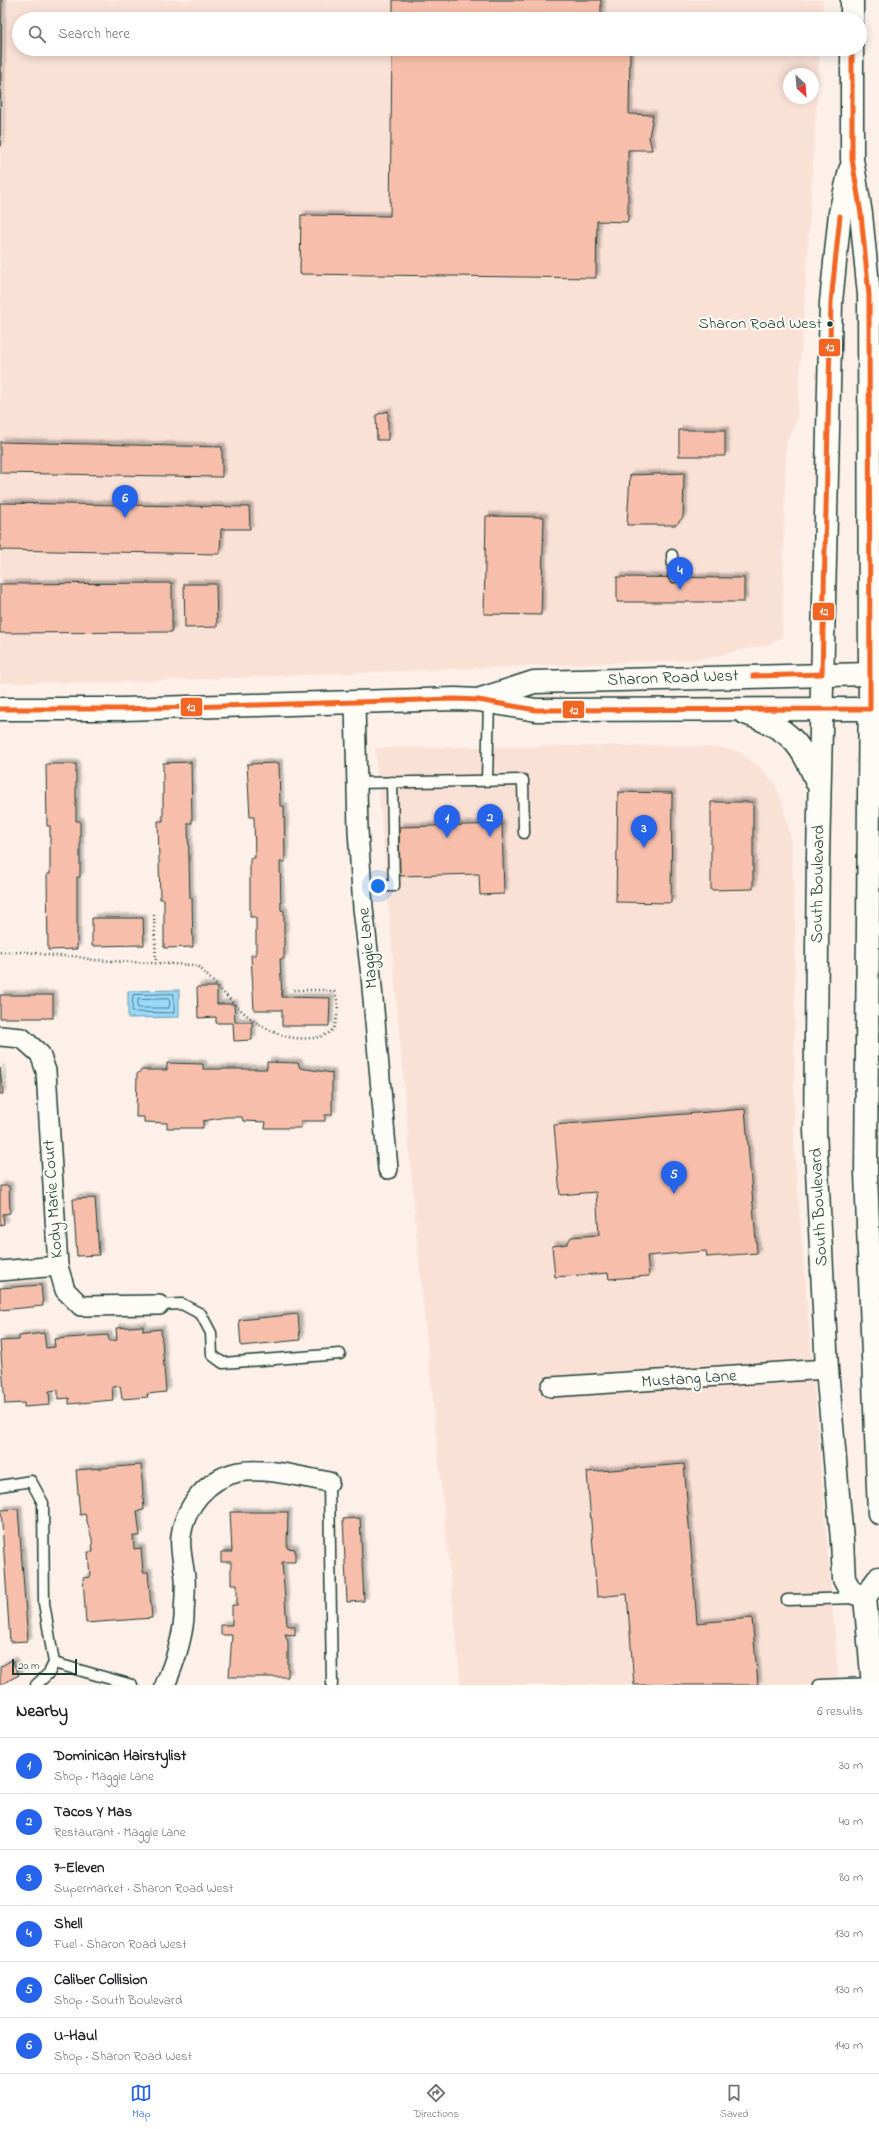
<!DOCTYPE html>
<html lang="en">
<head>
<meta charset="utf-8">
<style>
	:root { --surface:#fff; --page:#f2f2f2; --text:#202124; --muted:#757577; --line:#e0e0e0; --accent:#2563eb }
	body { margin:0; font-family:"Indie Flower",sans-serif; background:var(--page); color:var(--text) }
	.compass { position:absolute; left:783px; top:68px; width:36px; height:36px; border-radius:50%; background:var(--surface); box-shadow:0 2px 10px #0003; rotate:154deg }
	.scale { position:absolute; left:12px; bottom:10px; width:65px; box-sizing:border-box; padding-left:4px; border:2px solid #1f3d34; border-top:0; font-size:11px; line-height:14px; white-space:nowrap; color:#1f3d34; -webkit-text-stroke:3px #fdfcf7; paint-order:stroke }
	.you { position:absolute; left:378px; top:886px; width:14px; height:14px; margin:-10px; border:3px solid #fff; border-radius:50%; background:#1a73e8; box-shadow:0 0 0 6px #1a73e833 }
	.badge { display:grid; place-items:center; width:26px; height:26px; border-radius:50%; background:var(--accent); color:#fff; font-size:13px; font-weight:700 }
	.pin { position:absolute; translate:-50% -33px; filter:drop-shadow(0 1px 2px #0008) }
	.pin::after { content:''; position:absolute; top:21px; width:14px; height:12px; background:inherit; clip-path:polygon(0 0,100% 0,50% 100%) }
	.list { margin:0; padding:0; list-style:none }
	h2 { display:flex; justify-content:space-between; align-items:center; height:52px; margin:0; padding:0 16px; font-size:17px }
	h2 small { font-size:13px; font-weight:400; color:var(--muted) }
	.list li { display:grid; grid-template-columns:26px 1fr auto; gap:12px; align-items:center; box-sizing:border-box; height:56px; padding:0 16px; border-top:1px solid var(--line) }
	.list b { display:block; font-size:15px; white-space:nowrap }
	.list p { margin:0; font-size:13px; white-space:nowrap; color:var(--muted) }
	.list em { font-size:13px; font-style:normal; color:var(--muted) }
	.icon { flex:none; width:22px; height:22px; fill:none; stroke:currentColor; stroke-width:2; stroke-linecap:round; stroke-linejoin:round }
	.map { position:relative; flex:none; width:879px; height:1685px; overflow:hidden }
	.search { position:absolute; background:var(--surface); box-shadow:0 2px 10px #0003; left:12px; right:12px; top:12px; height:44px; display:flex; align-items:center; gap:10px; box-sizing:border-box; padding:0 14px; border-radius:22px; color:var(--muted); font-size:15px }
	.sheet { height:388px; background:var(--surface) }
	nav { display:flex; justify-content:space-around; align-items:center; box-sizing:border-box; height:56px; border-top:1px solid var(--line); background:var(--surface); font-size:11px; color:var(--muted) }
	nav a { display:grid; justify-items:center; gap:2px }
	nav .on { color:var(--accent) }
	.map>svg:first-child { display:block }
</style>
</head>
<body>
<div class="map">
<svg width="879" height="1685" viewBox="0 0 879 1685">
	<defs>
		<filter id="shadow"><feDropShadow dx="3.5" dy="-3.5" stdDeviation="1" flood-color="#0004"/></filter>
	</defs>
	<rect width="100%" height="100%" fill="#fcf0e8"/>
	<filter id="ink" filterUnits="userSpaceOnUse"><feTurbulence type="fractalNoise" baseFrequency=".025" numOctaves="2"/><feDisplacementMap in="SourceGraphic" scale="8" xChannelSelector="R" yChannelSelector="G"/><feConvolveMatrix kernelMatrix="1 2 1 2 8 2 1 2 1" color-interpolation-filters="sRGB"/></filter>
	<g filter="url(#ink)">
		<g fill="#fae1d6" fill-rule="evenodd">
			<path d="M0,0h823l-1,19h-803v30h801l-23,371 -11,24 -4,193 -15,8 -30,6 -30,8 -582,23 -125,1zM789,74h24v24h-24z"/>
			<path d="M674,745l50,3 15,4 22,16 14,16 5,11 11,42 4,80 -1,229 45,539h-378l-42,-423 -44,-514z"/>
		</g>
		<path fill="#99d9fb" stroke="#689bab" d="M179,990v27l-51,1v-27z"/>
		<g fill="none" stroke-linecap="round" stroke-linejoin="round">
			<g stroke="#507b84" stroke-width="1">
				<path d="M174,994v19l-42,-1 1,-17z"/>
				<path d="M168,999l2,2 -1,7h-30l-2,-1 1,-7z"/>
			</g>
		</g>
		<g fill="#f7bfab" stroke="#1f3d34" filter="url(#shadow)">
			<path d="M0,0h2l-2,148z"/>
			<rect x="393" y="0" width="208" height="19"/>
			<path d="M392,49h238l-1,65 24,1 -4,22 3,13h-24v72l-31,-1 -1,57 -296,-4 1,-59 89,1z"/>
			<path d="M388,411v29h-11l-1,-25z"/>
			<rect x="679" y="430" width="46" height="26"/>
			<path d="M0,442l222,5v30l-222,-4z"/>
			<path d="M684,473l-1,44 -7,8h-49l3,-50z"/>
			<path d="M0,503l249,4 1,22h-29l-1,25 -220,-4z"/>
			<path d="M486,516l58,1 -3,98 -57,-1z"/>
			<path d="M617,577l127,1v24h-127z"/>
			<path d="M172,583v49l-172,1v-49z"/>
			<path d="M184,584h32l1,43 -32,1z"/>
			<path d="M191,762l1,61h-4l2,75h2l1,49 -29,1v-49h-4l-2,-78h5v-58z"/>
			<path d="M279,763l1,43h4l1,56h-5l1,48 3,1v48h-4l2,38 48,1 -1,28h-47v-16h-28l-3,-55h5v-38h-6v-59h5l-1,-41h-4l-3,-53z"/>
			<path d="M46,764h30v57h4v56h-3v72l-29,1 -1,-76h3v-48h-3z"/>
			<path d="M618,792l54,1 -1,110 -55,-1z"/>
			<path d="M711,802h42v87l-42,1z"/>
			<path d="M502,824l2,70 -24,1 -1,-21 -79,2 -1,-49z"/>
			<path d="M92,918h51l1,27 -52,1z"/>
			<path d="M197,987h20v17h17l1,18h17v18l-18,1 -1,-18h-17v-6l-18,1z"/>
			<rect x="0" y="995" width="53" height="23"/>
			<path d="M267,1062l31,1 2,5 32,5v42h-7v6h-24v7h-36l1,-6 -23,-1 -1,-4h-15l-24,4v7h-36v-5l-23,-1v-5h-8l1,-43 5,-4h25v-7l36,1v5h64z"/>
			<path d="M0,1068l3,26h-3z"/>
			<path d="M745,1109l12,144 -50,4 -1,-6 -59,5 2,20 -40,3 -1,-6 -53,4 -3,-31 15,-2 4,-7 28,-2 -3,-43 -36,3 -6,-70z"/>
			<path d="M0,1186h9l1,27 -7,1 1,10 -4,1z"/>
			<path d="M95,1198l4,57 -22,1 -4,-57z"/>
			<path d="M41,1285l2,21 -43,4v-22z"/>
			<path d="M298,1314l2,26 -59,6 -2,-26z"/>
			<path d="M143,1326v5l18,-2 5,63 -19,2 1,3 -26,2 -2,-13 -8,1 1,13 -44,4v-6l-11,1v-9l-9,1 1,14 -26,2v-4l-19,1 -5,-63 19,-1v-4l25,-3 2,15 9,-1 -1,-8 54,-4 1,6 8,-1 -1,-12z"/>
			<path d="M684,1464l13,159 55,-5 6,67h-124l-7,-91 -30,3 -10,-125z"/>
			<path d="M141,1465l3,45 -7,1 3,25h-7l1,13 7,-1 2,24h5l4,46 -66,5 -3,-45 7,-1 -2,-25h5l-1,-13 -7,-25 -5,1 -4,-45z"/>
			<path d="M18,1509l10,132 -18,1 -9,-132z"/>
			<path d="M230,1512h58l-1,36 8,1v13h-13l5,63 8,2v8l-10,-1 3,8v35h-59l3,-42h-11v-10h11v-20h5v-21h-6v-22h-10v-10h11z"/>
			<path d="M360,1518l4,83 -17,1 -4,-83z"/>
			<path d="M12,1660l7,15 -19,10v-18z"/>
		</g>
		<g fill="none" stroke-linecap="round" stroke-linejoin="round">
			<defs>
				<g id="service">
					<path d="M672,555l2,22"/>
					<path d="M487,780l2,-78"/>
					<path d="M357,783l166,-3 1,53"/>
					<path d="M362,886h32l-2,-104"/>
					<path d="M159,1305l23,-1 19,10 10,19 1,22 11,8 117,-9"/>
					<path d="M329,1482l3,203"/>
					<path d="M0,1486l31,-5 12,22 1,100 10,60 -5,10 -13,12"/>
					<path d="M787,1600l68,-2"/>
					<path d="M54,1663l78,22"/>
					<path d="M819,1685l54,-2"/>
				</g>
				<g id="minor">
					<path d="M355,703l3,127 5,78 8,68 17,193"/>
					<path d="M0,1036l22,2 18,16 6,17 12,195 7,24 16,16 78,-1"/>
					<path d="M0,1271l58,-5"/>
					<path d="M551,1387l276,-18"/>
					<path d="M165,1685c9,-21 17,-44 19,-67 0,-13 2,-27 1,-40 -1,-13 -6,-29 -4,-42 4,-30 26,-57 57,-64 29,-5 62,5 91,10"/>
				</g>
				<g id="secondary">
					<path d="M852,0v19"/>
					<path d="M852,49v110l9,55 8,81 1,379 -4,499 13,340"/>
					<path d="M850,170l-10,43 -9,89 -13,555 -3,273 12,239 15,171 2,39 7,13 14,5"/>
					<path d="M481,699l53,-17 336,-8"/>
					<path d="M0,709h123l332,-10 23,1 58,10 334,-1"/>
					<path d="M745,713c41,15 56,27 71,68"/>
					<path d="M873,1685l-8,-88 14,-19"/>
				</g>
			</defs>
			<use href="#service" stroke="#1f3d34" stroke-width="13"/>
			<use href="#minor" stroke="#1f3d34" stroke-width="22"/>
			<use href="#secondary" stroke="#1f3d34" stroke-width="25"/>
			<g stroke="#1f3d34" stroke-width="2.5" stroke-dasharray="1 3" stroke-linecap="butt">
				<path d="M154,915l2,48"/>
				<path d="M0,952h27l28,4h19l19,4 99,5 7,2c32,32 63,77 114,71 7,-1 17,-3 21,-11 4,-10 6,-25 0,-35l-6,-2h-36"/>
			</g>
			<use href="#service" stroke="#fdfcf7" stroke-width="10"/>
			<use href="#minor" stroke="#fdfcf7" stroke-width="19"/>
			<use href="#secondary" stroke="#fdfcf7" stroke-width="22"/>
			<defs>
				<g id="bus-1">
					<path d="M753,676l69,-2 9,-372 9,-86"/>
					<path d="M0,709h123l332,-10 23,1 58,10 334,-1 -1,-414 -8,-81 -9,-55v-110"/>
				</g>
			</defs>
			<use href="#bus-1" stroke="#fdfcf7" stroke-width="8"/>
			<use href="#bus-1" stroke="#f26522" stroke-width="5"/>
		</g>
	</g>
	<circle fill="#1f3d34" stroke="#fdfcf7" stroke-width="1.5" cx="830" cy="324" r="3.5"/>
	<g text-anchor="middle" dominant-baseline="central" stroke-width="4" stroke-linejoin="round" paint-order="stroke">
		<g font-size="16" fill="#1f3d34" stroke="#fdfcf7" text-anchor="end">
			<text x="822" y="324">Sharon Road West</text>
		</g>
		<g font-size="17" fill="#1f3d34" stroke="#fdfcf7">
			<text transform="translate(673 678) rotate(-2)">Sharon Road West</text>
			<text transform="translate(818 884) rotate(-89)">South Boulevard</text>
			<text transform="translate(368 948) rotate(-96)">Maggie Lane</text>
			<text transform="translate(53 1199) rotate(-94)">Kody Marie Court</text>
			<text transform="translate(819 1207) rotate(-93)">South Boulevard</text>
			<text transform="translate(689 1379) rotate(-4)">Mustang Lane</text>
		</g>
	</g>
	<g stroke="#fdfcf7" stroke-width="1.5">
		<rect x="818" y="338" width="23" height="19" rx="4" fill="#f26522"/>
		<rect x="812" y="602" width="23" height="19" rx="4" fill="#f26522"/>
		<rect x="180" y="697" width="23" height="20" rx="4" fill="#f26522"/>
		<rect x="562" y="700" width="23" height="19" rx="4" fill="#f26522"/>
	</g>
	<g font-size="11" text-anchor="middle" font-weight="bold" fill="#fff">
		<text x="830" y="351">12</text>
		<text x="824" y="615">12</text>
		<text x="191" y="711">12</text>
		<text x="574" y="714">12</text>
	</g>
</svg>
<svg class="compass" viewBox="-18 -18 36 36"><path d="M0-13l5 13h-10z" fill="#e53935"/><path d="M0 13l5-13h-10z" fill="#757577"/></svg>
<div class="scale">20 m</div>
<div class="you"></div>
<div class="pin badge" style="left:447px;top:838px">1</div>
<div class="pin badge" style="left:490px;top:837px">2</div>
<div class="pin badge" style="left:644px;top:848px">3</div>
<div class="pin badge" style="left:680px;top:590px">4</div>
<div class="pin badge" style="left:674px;top:1194px">5</div>
<div class="pin badge" style="left:125px;top:518px">6</div>
<div class="search"><svg class="icon" aria-label="search" viewBox="0 0 24 24"><circle cx="10" cy="10" r="6"/><path d="M15 15l6 6"/></svg>Search here</div>
</div>
<section class="sheet">
<h2>Nearby<small>6 results</small></h2>
<ul class="list">
<li><span class="badge">1</span><div><b>Dominican Hairstylist</b><p>Shop · Maggie Lane</p></div><em>30 m</em></li>
<li><span class="badge">2</span><div><b>Tacos Y Mas</b><p>Restaurant · Maggie Lane</p></div><em>40 m</em></li>
<li><span class="badge">3</span><div><b>7-Eleven</b><p>Supermarket · Sharon Road West</p></div><em>80 m</em></li>
<li><span class="badge">4</span><div><b>Shell</b><p>Fuel · Sharon Road West</p></div><em>130 m</em></li>
<li><span class="badge">5</span><div><b>Caliber Collision</b><p>Shop · South Boulevard</p></div><em>130 m</em></li>
<li><span class="badge">6</span><div><b>U-Haul</b><p>Shop · Sharon Road West</p></div><em>140 m</em></li>
</ul>
</section>
<nav>
<a class="on"><svg class="icon" aria-label="map" viewBox="0 0 24 24"><path d="M3 6l6-2 6 2 6-2v14l-6 2-6-2-6 2zM9 4v14M15 6v14"/></svg>Map</a>
<a><svg class="icon" aria-label="directions" viewBox="0 0 24 24"><path d="M12 3l9 9-9 9-9-9zM9 14v-3h6M13 9l2 2-2 2"/></svg>Directions</a>
<a><svg class="icon" aria-label="saved" viewBox="0 0 24 24"><path d="M7 4h10v16l-5-4-5 4z"/></svg>Saved</a>
</nav>
</body>
</html>
